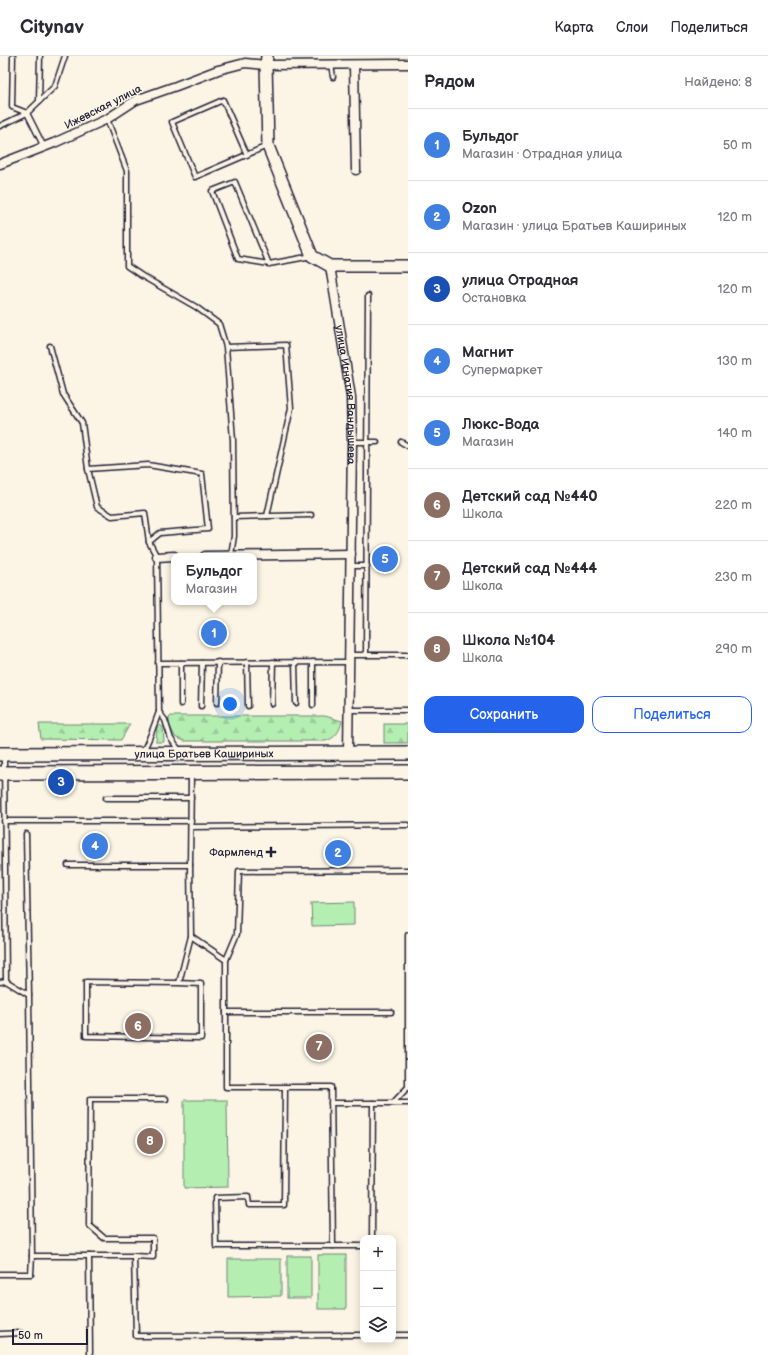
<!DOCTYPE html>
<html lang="ru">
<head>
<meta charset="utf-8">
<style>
	:root { --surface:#fff; --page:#f7f7f7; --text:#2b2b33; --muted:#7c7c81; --line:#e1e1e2; --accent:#2563eb }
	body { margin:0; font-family:"Balsamiq Sans",sans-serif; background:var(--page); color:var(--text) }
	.controls { position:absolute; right:12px; bottom:12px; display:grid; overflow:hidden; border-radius:8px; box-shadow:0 2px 10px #0003 }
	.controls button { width:36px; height:36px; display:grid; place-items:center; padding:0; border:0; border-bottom:1px solid var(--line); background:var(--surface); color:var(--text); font:20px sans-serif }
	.scale { position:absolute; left:12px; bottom:10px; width:76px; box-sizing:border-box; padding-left:4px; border:2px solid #22223b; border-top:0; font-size:11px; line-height:14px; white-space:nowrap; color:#22223b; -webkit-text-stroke:3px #fcf5e5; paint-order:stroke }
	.you { position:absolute; left:230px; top:648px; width:14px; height:14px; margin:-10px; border:3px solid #fff; border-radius:50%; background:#1a73e8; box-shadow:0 0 0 6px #1a73e833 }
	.badge { display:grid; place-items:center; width:26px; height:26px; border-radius:50%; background:var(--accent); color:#fff; font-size:13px; font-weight:700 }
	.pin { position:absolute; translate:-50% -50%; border:2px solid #fff; box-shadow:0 1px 4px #0006 }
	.popup { position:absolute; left:171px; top:497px; width:86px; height:52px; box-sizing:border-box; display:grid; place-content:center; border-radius:8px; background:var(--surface); filter:drop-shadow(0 1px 3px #0005); font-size:13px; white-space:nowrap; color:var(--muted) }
	.popup b { font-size:15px; color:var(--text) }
	.popup::after { content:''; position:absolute; left:50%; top:100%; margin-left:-8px; border:8px solid transparent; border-top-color:var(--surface) }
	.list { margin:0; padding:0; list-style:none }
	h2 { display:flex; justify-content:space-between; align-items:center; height:52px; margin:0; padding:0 16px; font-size:17px }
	h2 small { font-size:13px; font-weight:400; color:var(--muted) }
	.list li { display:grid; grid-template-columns:26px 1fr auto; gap:12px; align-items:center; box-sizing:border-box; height:72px; padding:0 16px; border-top:1px solid var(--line) }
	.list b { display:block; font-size:15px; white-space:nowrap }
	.list p { margin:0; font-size:13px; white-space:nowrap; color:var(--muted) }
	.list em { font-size:13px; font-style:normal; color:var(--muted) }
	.actions { display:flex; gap:8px; padding:12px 16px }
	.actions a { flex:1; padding:9px 0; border:1px solid var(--accent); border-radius:12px; text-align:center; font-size:14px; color:var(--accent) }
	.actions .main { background:var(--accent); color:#fff }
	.icon { flex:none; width:22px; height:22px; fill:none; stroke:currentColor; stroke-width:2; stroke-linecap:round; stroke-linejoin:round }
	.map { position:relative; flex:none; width:408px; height:1299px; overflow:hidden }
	header { display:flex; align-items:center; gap:24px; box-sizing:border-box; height:56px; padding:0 20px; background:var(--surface); border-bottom:1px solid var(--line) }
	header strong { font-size:19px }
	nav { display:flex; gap:22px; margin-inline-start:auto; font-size:14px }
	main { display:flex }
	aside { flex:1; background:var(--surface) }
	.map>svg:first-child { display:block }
</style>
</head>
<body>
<header>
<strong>Citynav</strong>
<nav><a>Карта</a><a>Слои</a><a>Поделиться</a></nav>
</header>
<main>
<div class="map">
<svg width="408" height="1299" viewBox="0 0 408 1299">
	<defs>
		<pattern id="grass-tufts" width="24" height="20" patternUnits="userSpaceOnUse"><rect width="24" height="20" fill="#b5eeb1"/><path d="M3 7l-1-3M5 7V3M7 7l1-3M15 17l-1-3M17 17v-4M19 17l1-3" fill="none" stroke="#9bcc99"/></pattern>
		<pattern id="forest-firs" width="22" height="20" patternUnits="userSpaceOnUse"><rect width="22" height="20" fill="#b5eeb1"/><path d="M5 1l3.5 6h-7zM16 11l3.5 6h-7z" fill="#9bcc99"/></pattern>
	</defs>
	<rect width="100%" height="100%" fill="#fcf5e5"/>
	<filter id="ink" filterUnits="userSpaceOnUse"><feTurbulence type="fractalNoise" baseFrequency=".025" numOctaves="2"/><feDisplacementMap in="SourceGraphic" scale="8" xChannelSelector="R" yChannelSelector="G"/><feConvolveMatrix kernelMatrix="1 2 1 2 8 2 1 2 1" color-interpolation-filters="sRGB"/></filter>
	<g filter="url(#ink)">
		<path fill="url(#grass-tufts)" stroke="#6c8876" d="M159,669l4,2 1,15h-8l1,-15z"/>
		<g fill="url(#forest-firs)" stroke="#6c8876">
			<path d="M171,660h154l17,5c-2,10 -7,18 -17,20h-141l-9,-4 -6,-13v-6z"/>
			<path d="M39,668h91l-9,16 -80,-1z"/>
			<rect x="384" y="668" width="24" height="19"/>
		</g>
		<g fill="#b5eeb1" stroke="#6c8876">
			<path d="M354,846v23l-42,1 -1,-23z"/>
			<path d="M184,1044h43l1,87 -44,1z"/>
			<rect x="318" y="1199" width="28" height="54"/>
			<rect x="287" y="1200" width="24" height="42"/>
			<path d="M228,1203h53v37l-53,1z"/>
		</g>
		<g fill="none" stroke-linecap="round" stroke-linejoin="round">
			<defs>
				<g id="lane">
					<path d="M13,0l-1,51 15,6 17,34"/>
					<path d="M331,8l2,13"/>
					<path d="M39,45l1,-45"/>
					<path d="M107,63l20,52v95l15,10 54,31 23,17 7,23 7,93 1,96 -3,19"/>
					<path d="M0,70l27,-13 28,-27 10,-30"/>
					<path d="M247,99l-24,-55 -51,22 23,55 72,-31"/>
					<path d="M269,208l-31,-5 -26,-68 23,-9 34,82 43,-8"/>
					<path d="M50,290l13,48 19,29 6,46 9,38 15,9 33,-3 4,29"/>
					<path d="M226,291l60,-2 5,63 -24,108"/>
					<path d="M352,386h25"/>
					<path d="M401,386l7,4"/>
					<path d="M88,413l60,-4 54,9 6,55 -48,4 -11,9 8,15 2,155c-5,13 -9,27 -16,39"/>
					<path d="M234,461l77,-2"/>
					<path d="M351,510h16"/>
					<path d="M349,599h59"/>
					<path d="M366,599l2,-359"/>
					<path d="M247,606l1,44"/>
					<path d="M295,606l1,41"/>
					<path d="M313,606v43"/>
					<path d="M158,607l191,-1"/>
					<path d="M217,647l1,-41"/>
					<path d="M181,648v-41"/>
					<path d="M272,648l1,-42"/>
					<path d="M201,650l1,-43"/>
					<path d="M349,654h59"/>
					<path d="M159,656l6,8 6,19 8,11"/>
					<path d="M4,699l2,226 23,14 3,261h102l2,80 227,-1"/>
					<path d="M191,719l-1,90 1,71 35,24v127h105l2,159h30"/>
					<path d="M106,742h85"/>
					<path d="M4,765h187"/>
					<path d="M191,771l217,-2"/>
					<path d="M26,778l3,161"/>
					<path d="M68,809h122"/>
					<path d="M226,904l11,-26 2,-63 169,-1"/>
					<path d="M0,926l6,-1"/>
					<path d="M179,927l-93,-1v54l115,2v-54l-22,-1 12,-47"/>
					<path d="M226,956h165"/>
					<path d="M285,1031l-1,118h-35l-1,-8 -33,1 1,48h117"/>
					<path d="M331,1047h42"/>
					<path d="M393,1047h15"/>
					<path d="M372,1182l1,-135h20l15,-16v-152"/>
					<path d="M89,1200l1,99"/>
					<path d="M134,1200l19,1v-19h-49l-15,-13 1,-126h76"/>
					<path d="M0,1218h31l1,-18"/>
					<path d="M0,1278l21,-1"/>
					<path d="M393,1279h15"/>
				</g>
				<g id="street">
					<path d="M354,9l2,105"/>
					<path d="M0,108l54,-21 53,-24 29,-19 40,-14 42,-16 27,-7 21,2 142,-1"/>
					<path id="s1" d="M330,210l21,131 1,45 -4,311"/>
					<path d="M205,500l146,-2"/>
					<path d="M157,501l17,-1"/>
				</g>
				<path id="secondary" d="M267,0l-1,9 2,81 44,110 18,10h78"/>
				<g id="primary">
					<path id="s2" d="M0,698l408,-1"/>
					<path d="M0,717l408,-1"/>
				</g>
			</defs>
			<use href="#lane" stroke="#22223b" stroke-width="7"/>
			<use href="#street" stroke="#22223b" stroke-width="11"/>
			<use href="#secondary" stroke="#22223b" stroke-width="14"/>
			<use href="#primary" stroke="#22223b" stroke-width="16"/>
			<use href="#lane" stroke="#fcf5e5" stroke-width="4"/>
			<use href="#street" stroke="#fcf5e5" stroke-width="8"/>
			<use href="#secondary" stroke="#fcf5e5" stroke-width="11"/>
			<use href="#primary" stroke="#fcf5e5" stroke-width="13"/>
		</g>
	</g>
	<path fill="#22223b" stroke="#fcf5e5" stroke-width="1.5" d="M269 790h4v4h4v4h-4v4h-4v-4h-4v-4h4z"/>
	<g text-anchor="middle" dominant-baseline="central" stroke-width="3" stroke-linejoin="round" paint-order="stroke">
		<g font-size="11" fill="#22223b" stroke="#fcf5e5">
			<text transform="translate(103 51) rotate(-27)">Ижевская улица</text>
			<text stroke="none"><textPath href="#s1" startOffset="130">улица Игнатия Вандышева</textPath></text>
			<text stroke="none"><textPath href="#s2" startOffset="204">улица Братьев Кашириных</textPath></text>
		</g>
		<g font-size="11" fill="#22223b" stroke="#fcf5e5" text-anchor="end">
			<text x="263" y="796">Фармленд</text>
		</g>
	</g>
</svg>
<div class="controls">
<button>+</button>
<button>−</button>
<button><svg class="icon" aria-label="layers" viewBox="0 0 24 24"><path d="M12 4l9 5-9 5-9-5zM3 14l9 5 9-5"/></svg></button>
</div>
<div class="scale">50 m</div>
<div class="you"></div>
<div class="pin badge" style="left:214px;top:577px;background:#3f7fe0">1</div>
<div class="popup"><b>Бульдог</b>Магазин</div>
<div class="pin badge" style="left:338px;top:797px;background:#3f7fe0">2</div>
<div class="pin badge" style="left:61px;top:726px;background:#1a4fb4">3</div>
<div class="pin badge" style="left:95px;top:790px;background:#3f7fe0">4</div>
<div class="pin badge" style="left:385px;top:503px;background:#3f7fe0">5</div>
<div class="pin badge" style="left:138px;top:970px;background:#8d6e63">6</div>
<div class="pin badge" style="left:319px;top:991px;background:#8d6e63">7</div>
<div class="pin badge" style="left:150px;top:1085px;background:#8d6e63">8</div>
</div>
<aside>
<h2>Рядом<small>Найдено: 8</small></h2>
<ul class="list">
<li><span class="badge" style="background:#3f7fe0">1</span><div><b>Бульдог</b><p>Магазин · Отрадная улица</p></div><em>50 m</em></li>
<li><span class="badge" style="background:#3f7fe0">2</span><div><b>Ozon</b><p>Магазин · улица Братьев Кашириных</p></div><em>120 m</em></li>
<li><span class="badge" style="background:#1a4fb4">3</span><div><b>улица Отрадная</b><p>Остановка</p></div><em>120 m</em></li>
<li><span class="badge" style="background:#3f7fe0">4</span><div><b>Магнит</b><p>Супермаркет</p></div><em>130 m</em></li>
<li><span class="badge" style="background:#3f7fe0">5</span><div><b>Люкс-Вода</b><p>Магазин</p></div><em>140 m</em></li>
<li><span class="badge" style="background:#8d6e63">6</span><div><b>Детский сад №440</b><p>Школа</p></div><em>220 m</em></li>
<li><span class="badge" style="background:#8d6e63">7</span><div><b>Детский сад №444</b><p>Школа</p></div><em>230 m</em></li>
<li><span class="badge" style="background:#8d6e63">8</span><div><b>Школа №104</b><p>Школа</p></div><em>290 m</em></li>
</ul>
<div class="actions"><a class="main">Сохранить</a><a>Поделиться</a></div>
</aside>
</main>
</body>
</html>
